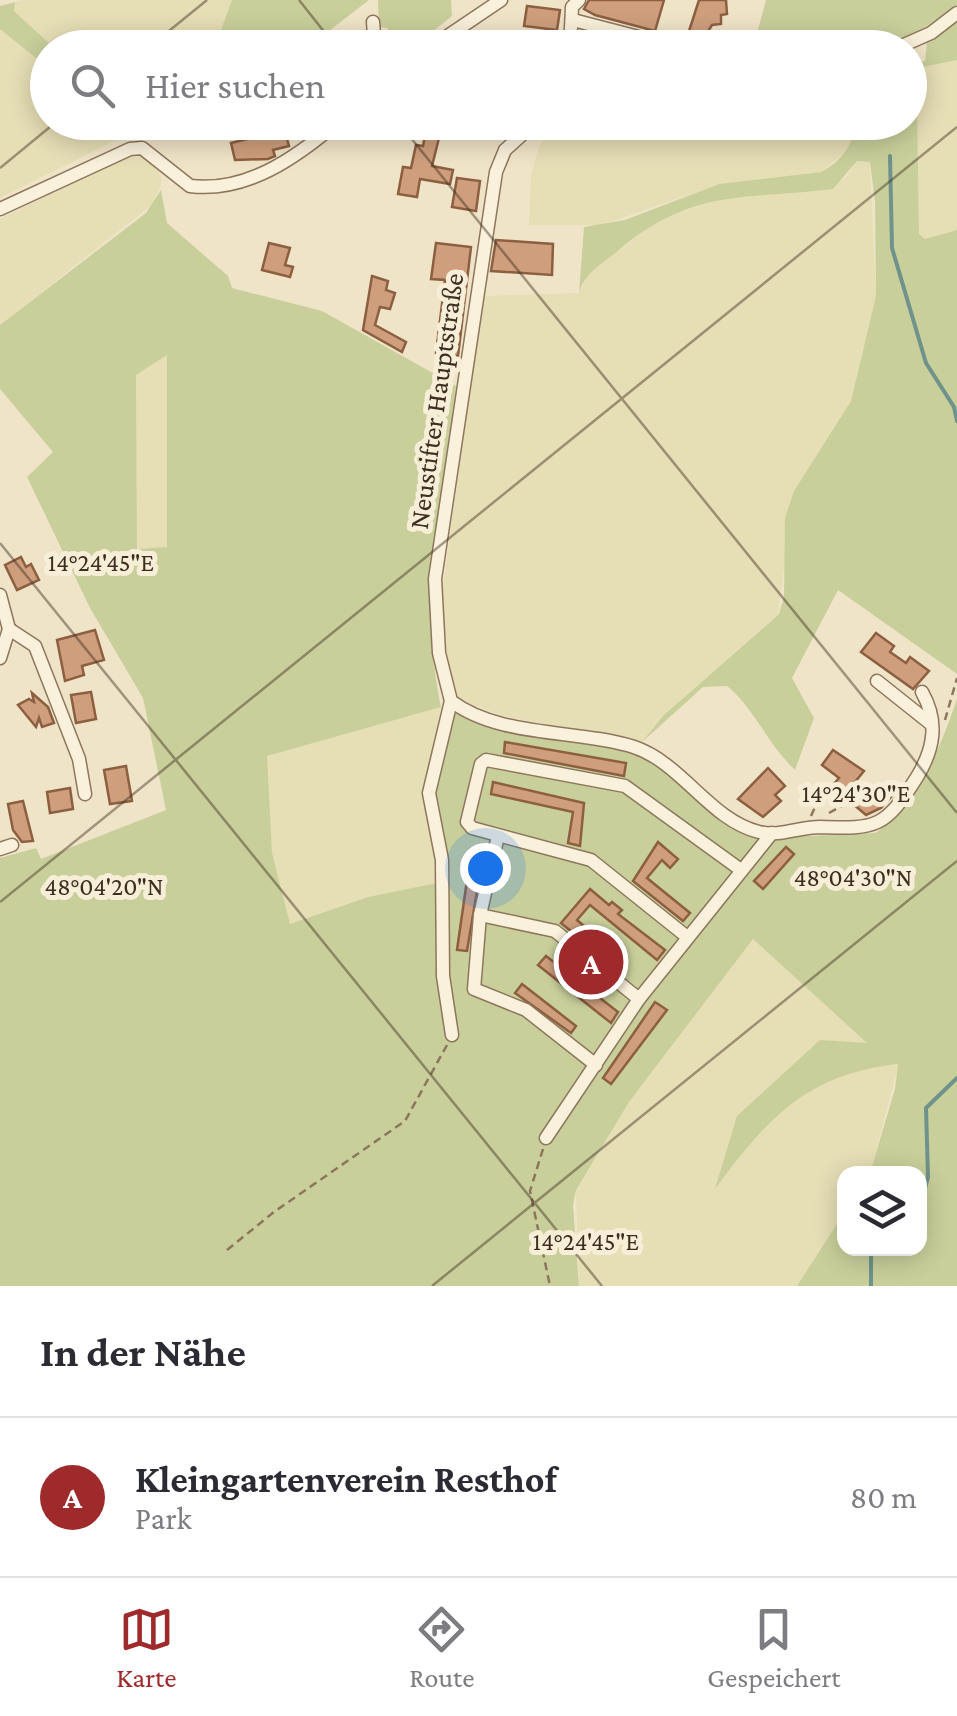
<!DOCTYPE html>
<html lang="de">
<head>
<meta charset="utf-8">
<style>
	:root { --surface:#fff; --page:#f7f7f7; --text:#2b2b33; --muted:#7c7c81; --line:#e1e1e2; --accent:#9e2a2b }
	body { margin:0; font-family:"Crimson Pro",serif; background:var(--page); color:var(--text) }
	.controls { position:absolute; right:30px; bottom:30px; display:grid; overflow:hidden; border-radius:20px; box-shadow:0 5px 25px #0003 }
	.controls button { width:90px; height:90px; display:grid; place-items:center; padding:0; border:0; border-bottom:2px solid var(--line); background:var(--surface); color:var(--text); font:50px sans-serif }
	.you { position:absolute; left:485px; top:868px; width:35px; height:35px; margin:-25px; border:8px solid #fff; border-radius:50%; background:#1a73e8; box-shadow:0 0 0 15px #1a73e833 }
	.badge { display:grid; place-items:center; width:65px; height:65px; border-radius:50%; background:var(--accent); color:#fff; font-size:32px; font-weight:700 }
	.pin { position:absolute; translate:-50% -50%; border:5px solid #fff; box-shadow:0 2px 10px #0006 }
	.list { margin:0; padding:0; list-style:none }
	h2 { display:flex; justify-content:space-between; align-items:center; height:130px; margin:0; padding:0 40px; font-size:42px }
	h2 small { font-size:32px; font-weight:400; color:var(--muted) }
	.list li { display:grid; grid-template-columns:65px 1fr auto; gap:30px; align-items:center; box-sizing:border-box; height:160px; padding:0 40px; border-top:2px solid var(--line) }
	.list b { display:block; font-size:38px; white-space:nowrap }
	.list p { margin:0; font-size:32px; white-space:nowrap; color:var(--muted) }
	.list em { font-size:32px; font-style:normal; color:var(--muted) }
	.icon { flex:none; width:55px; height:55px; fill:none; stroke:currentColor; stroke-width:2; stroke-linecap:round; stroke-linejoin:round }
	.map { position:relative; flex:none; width:957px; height:1286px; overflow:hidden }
	.search { position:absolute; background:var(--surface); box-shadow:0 5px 25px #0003; left:30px; right:30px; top:30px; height:110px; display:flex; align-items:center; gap:25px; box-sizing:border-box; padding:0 35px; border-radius:55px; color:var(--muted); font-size:38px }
	.sheet { height:290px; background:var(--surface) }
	nav { display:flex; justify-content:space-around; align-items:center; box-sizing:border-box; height:140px; border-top:2px solid var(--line); background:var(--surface); font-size:28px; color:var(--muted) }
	nav a { display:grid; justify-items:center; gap:5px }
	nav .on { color:var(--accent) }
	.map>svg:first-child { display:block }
</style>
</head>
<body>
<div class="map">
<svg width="957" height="1286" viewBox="0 0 957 1286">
	<rect width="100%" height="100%" fill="#f0e4c8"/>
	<g fill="#e6deb5">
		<path d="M22,0h210l-14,39 -12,9 -153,-1 -39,-36 1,-9z"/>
		<path d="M0,29l47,38 1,55 65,1 11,13 -124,62z"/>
		<path d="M957,60v170l-32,9 -6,-5 -2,-136 6,-31z"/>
		<path d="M556,123h300l-10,29 -25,20 -102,12 -117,41h-73l2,-49 8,-29z"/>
		<path d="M124,157h19l16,15 3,9 -8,22 -154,122v-106z"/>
		<path d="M857,161l13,1 6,134 -25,105 -57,90 -16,123 -114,101 -23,28 -138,-27 -43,-16 -8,-12 -12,-80 43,-312 96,-3 8,-19 76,-57 74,-22 75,-4 33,-12z"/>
		<path d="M167,354v194l-30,1 -1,-174z"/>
		<path d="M441,707l-16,80 16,97 -73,13 -78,27 -18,-71 -6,-97z"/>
		<path d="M753,939l115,105 -48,-4 -104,146 42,-55 31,-28 32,-19 40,-16 38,-4 -29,109 -26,1v39l-47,73h-218l-3,-96 53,-88z"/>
	</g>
	<g fill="#c9cf9b" fill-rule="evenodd">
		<path d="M232,0h137l-61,47h-102l12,-9z"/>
		<path d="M378,0h73l1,16 -39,31h-28l3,-19 -9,-1z"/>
		<path d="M766,0h191v5l-44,31 -37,11 -123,1z"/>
		<path d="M15,2l-1,9 39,36 -5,1 -1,19 -47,-38v-23z"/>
		<path d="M957,20v40l-34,7 -6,31 2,136 6,5 32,-9v444l-119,-84 -46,88 22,40 -19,52c-27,-25 -40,-61 -68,-84l-24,1 -62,56 23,-28 115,-101 5,-17 1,-79 9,-27 57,-90 25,-105 -1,-94 -5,-40 -13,-1 -24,28c-91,11 -143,-1 -219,65 -16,13 -29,19 -35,39l5,-66 41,-7 94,-36 102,-12c22,-12 30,-25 35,-49l54,-1v-74l8,14 7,-1 2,-20z"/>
		<path d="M161,190l6,33 61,53 4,12 90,23 134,75c-13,107 -38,214 -15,321l-174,49 5,97 18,71 78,-27 79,-16c0,-33 -15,-63 -13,-96 1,-23 11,-49 17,-72l162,32 39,15 108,78 115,-5c43,-27 66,-88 82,-134v587h-160l47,-73v35h76v-74l-50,-1 25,-84 3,-25c-92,10 -131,55 -183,125l22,-73 83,-76 47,3 -114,-104 -124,163 -53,88 -3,15 6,81h-579v-428l36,-10 5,11 125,-49 -23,-112 -53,-90 -63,-131 26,-25 -53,-63v-64l146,-112zM167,355v192l-30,2 -1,-174z"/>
	</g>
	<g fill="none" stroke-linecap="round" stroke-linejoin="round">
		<g stroke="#6f938a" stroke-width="4">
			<path d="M890,156l2,92 34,115 28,44 3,14"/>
			<path d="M920,1207l8,-30 -2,-69 31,-30"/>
			<path d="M871,1286v-38"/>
		</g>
	</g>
	<g fill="#cf9f7d" stroke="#8d5f41" stroke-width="2.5">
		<path d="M589,0h75l-9,31 -60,-16 -11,-6z"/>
		<path d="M699,0h27l1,14 -6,1v9l-9,1 -8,13 -15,-7z"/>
		<path d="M527,6l33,4 -3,20 -33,-4z"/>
		<path d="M253,122h50v4l-18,5 4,15 -16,4 2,6 -7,3 -33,1 -4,-17 25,-6z"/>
		<path d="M425,135l14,3 -7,28 21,4 -3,14 -30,-5 -3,18 -19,-3 5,-27 8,1 5,-23 7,1z"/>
		<path d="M457,178l23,3 -4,30 -24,-4z"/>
		<path d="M496,240l57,4 -1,31 -61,-4z"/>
		<path d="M269,243l21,5 -5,17 8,2 -3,10 -28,-7z"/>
		<path d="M436,243l35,4 -13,109 -22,-3 9,-73 -14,-1z"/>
		<path d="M372,276l16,5 -2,9 9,3 -5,16 -10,-2 -5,18 31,17 -4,10 -39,-22z"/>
		<path d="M21,557l5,10 5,-3 8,16 -22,10 -12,-25z"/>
		<path d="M95,630l9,30 -22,6 2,9 -19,6 -8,-41z"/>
		<path d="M876,633l18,13 -4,6 16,11 4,-6 19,14 -16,18 -52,-37z"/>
		<path d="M91,692l5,27 -20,4 -5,-28z"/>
		<path d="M32,693l16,14 6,16 -12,4 -3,-9 -3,9 -18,-22 11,-6 5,3z"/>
		<path d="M505,742l121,21 -2,13 -120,-23z"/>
		<path d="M833,750l31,21 -9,11 18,16 9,-10 10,8 -11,12 -15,7 -34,-29 7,-8 -17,-13z"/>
		<path d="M126,766l6,35 -22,3 -6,-34z"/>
		<path d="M768,768l17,18 -10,9 6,6 -18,16 -25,-18z"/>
		<path d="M493,782l91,21 -4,43 -12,-3 5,-31 -82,-18z"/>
		<path d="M70,788l3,21 -23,4 -3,-21z"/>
		<path d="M23,801l10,40 -11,1 -9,-12 -5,-26z"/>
		<path d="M658,842l20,17 -8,9 -8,-8 -15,18 43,35 -7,8 -50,-40z"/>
		<path d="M786,847l8,7 -31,35 -9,-8z"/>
		<path d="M470,859l12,2 -15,90 -10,-1z"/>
		<path d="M590,889l19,16 3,-3 10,8 -4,4 47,36 -8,10 -67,-55 -13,15 43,37 -7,8 -52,-42z"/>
		<path d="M546,956l72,56 -7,11 -73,-58z"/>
		<path d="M522,984l54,42 -5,7 -56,-40z"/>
		<path d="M655,1002l12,8 -56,74 -8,-6z"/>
	</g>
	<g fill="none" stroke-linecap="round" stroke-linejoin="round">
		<defs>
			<g id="minor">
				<path d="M573,20l108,28"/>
				<path d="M373,22l2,26"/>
				<path d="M430,48l71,-48"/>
				<path d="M570,48l2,-41 7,-7"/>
				<path d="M897,48l34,-15 26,-20"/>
				<path d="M536,122l-31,28 -9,22 -61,407 4,74 12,48c49,37 126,28 183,46 48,16 76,73 125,85 20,5 41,-5 61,-5 57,2 65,1 97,-50 17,-28 22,-55 5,-85"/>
				<path d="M0,209l130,-60 12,-1 48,38c57,7 107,-29 148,-64"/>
				<path d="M0,595l9,34 -9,29"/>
				<path d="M9,629l26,17 44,113 6,35"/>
				<path d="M877,681l54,43"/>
				<path d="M451,701l-22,92 13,67 1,116 9,59"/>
				<path d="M498,836l-18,79 -6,74 52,21 70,55"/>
				<path d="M0,849l12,-4"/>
				<path d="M480,915l75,16 84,68"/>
				<path d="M686,936l-95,-76 -119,-32 -5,-6 14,-58 5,-4 139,26 116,84"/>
				<path d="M546,1138l93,-139 133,-166"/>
			</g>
		</defs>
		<use href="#minor" stroke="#8d765c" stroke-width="15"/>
		<g stroke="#8d765c" stroke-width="2.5" stroke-dasharray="8 5" stroke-linecap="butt">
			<path d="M945,720l12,-42"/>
			<path d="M829,813l16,-9"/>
			<path d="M811,816l14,-31"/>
			<path d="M543,1149l-13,42 20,95"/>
			<path d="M227,1250l47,-38 131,-91 42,-76"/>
		</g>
		<use href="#minor" stroke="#faf1dc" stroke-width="12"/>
	</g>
	<path fill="none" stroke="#3d2e20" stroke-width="2.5" stroke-opacity="0.45" d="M299,0l38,48M148,48l59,-48M398,122l559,691M0,168l56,-46M0,543l602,743M0,902l957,-775M432,1286l525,-425"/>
	<g text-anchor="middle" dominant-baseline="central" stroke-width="10" stroke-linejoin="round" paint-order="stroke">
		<g font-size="28" fill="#3d2e20" stroke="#f7eed8">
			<text transform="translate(436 401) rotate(-82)">Neustifter Hauptstraße</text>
		</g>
	</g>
	<g font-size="25" text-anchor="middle" fill="#3d2e20" stroke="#f7eed8" stroke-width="10" stroke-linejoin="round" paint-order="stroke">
		<text x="101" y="571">14°24'45"E</text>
		<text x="856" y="802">14°24'30"E</text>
		<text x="853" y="886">48°04'30"N</text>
		<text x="104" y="895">48°04'20"N</text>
		<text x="586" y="1250">14°24'45"E</text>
	</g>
</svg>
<div class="controls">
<button><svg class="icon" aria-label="layers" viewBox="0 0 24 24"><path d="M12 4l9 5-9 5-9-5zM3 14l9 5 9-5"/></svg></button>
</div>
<div class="you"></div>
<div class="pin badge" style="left:591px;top:962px">A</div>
<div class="search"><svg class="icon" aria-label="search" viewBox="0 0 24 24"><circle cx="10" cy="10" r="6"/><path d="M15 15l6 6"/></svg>Hier suchen</div>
</div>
<section class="sheet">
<h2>In der Nähe<small></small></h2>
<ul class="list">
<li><span class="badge">A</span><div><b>Kleingartenverein Resthof</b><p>Park</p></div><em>80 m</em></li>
</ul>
</section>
<nav>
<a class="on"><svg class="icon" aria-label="map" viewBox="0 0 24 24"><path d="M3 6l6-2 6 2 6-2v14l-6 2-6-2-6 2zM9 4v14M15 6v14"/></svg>Karte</a>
<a><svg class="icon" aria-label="directions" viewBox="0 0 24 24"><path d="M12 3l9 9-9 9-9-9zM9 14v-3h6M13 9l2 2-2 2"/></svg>Route</a>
<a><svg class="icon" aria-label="saved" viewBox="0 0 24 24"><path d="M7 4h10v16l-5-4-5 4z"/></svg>Gespeichert</a>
</nav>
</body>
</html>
